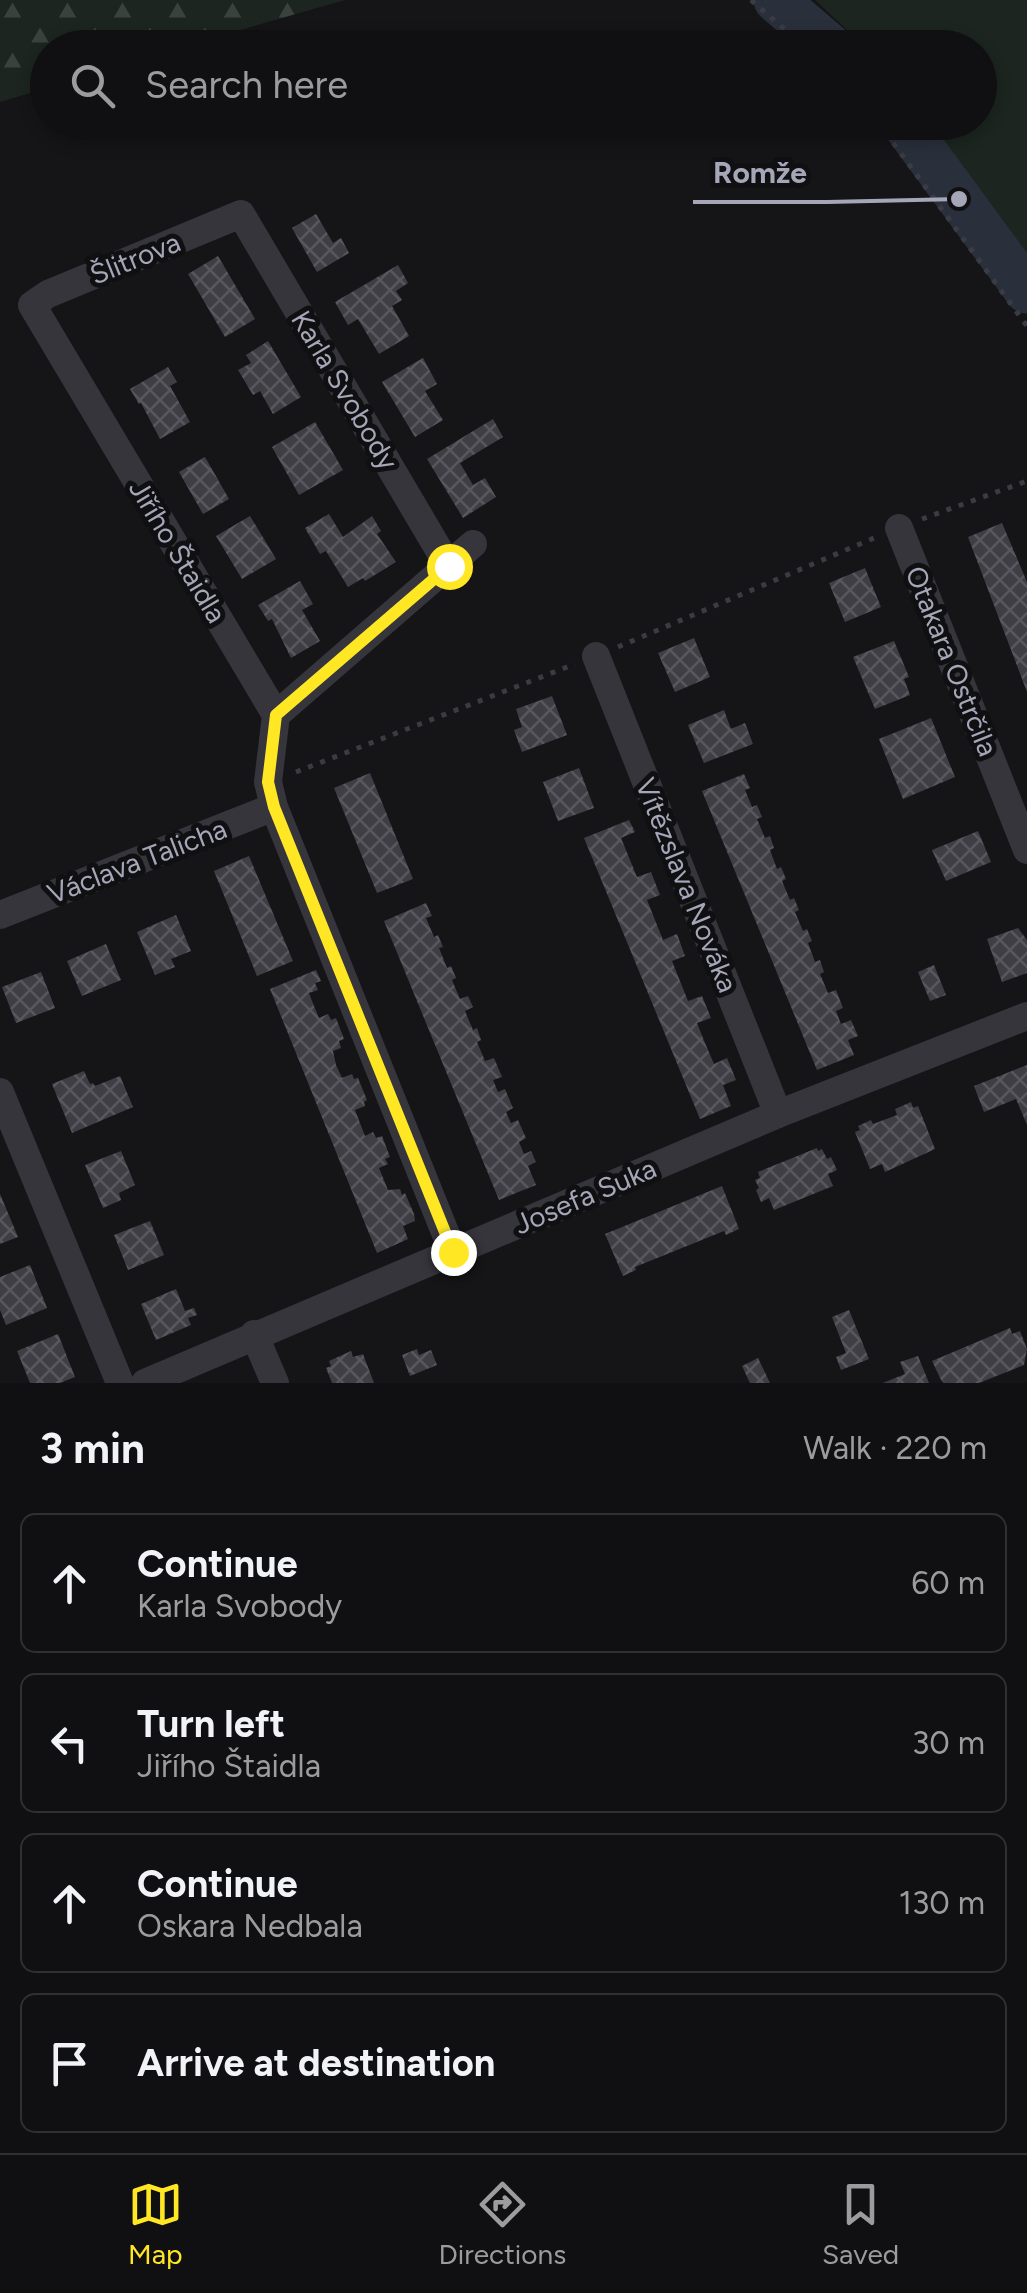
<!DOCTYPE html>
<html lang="en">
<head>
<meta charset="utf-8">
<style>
	:root { --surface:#100f11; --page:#19181a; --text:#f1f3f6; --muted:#9c9c9f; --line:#302f31; --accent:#ffe724 }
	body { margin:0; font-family:Figtree,sans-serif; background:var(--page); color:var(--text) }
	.stop { position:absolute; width:30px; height:30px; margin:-22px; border:8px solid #ffe724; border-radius:50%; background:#fff }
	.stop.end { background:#ffe724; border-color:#fff; box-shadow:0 2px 10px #0008 }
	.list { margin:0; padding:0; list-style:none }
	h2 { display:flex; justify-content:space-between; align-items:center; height:130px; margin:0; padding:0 40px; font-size:42px }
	h2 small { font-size:32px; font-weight:400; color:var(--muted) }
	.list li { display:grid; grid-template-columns:65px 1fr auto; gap:30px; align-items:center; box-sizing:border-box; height:140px; margin:0 20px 20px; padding:0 20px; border:2px solid var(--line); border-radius:15px }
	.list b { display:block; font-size:38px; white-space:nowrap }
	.list p { margin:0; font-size:32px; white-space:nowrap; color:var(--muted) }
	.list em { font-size:32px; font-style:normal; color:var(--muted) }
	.icon { flex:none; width:55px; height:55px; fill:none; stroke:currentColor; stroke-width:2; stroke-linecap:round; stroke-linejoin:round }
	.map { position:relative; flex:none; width:1027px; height:1383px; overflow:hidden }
	.search { position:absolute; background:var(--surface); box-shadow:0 5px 15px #0003; left:30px; right:30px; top:30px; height:110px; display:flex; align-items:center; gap:25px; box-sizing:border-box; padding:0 35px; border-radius:55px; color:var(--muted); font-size:38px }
	.sheet { height:770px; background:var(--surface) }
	nav { display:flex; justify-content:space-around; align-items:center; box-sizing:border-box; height:140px; border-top:2px solid var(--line); background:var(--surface); font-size:28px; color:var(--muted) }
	nav a { display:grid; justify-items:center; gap:5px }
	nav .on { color:var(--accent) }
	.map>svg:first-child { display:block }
</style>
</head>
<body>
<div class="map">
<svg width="1027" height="1383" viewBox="0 0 1027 1383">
	<defs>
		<pattern id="forest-firs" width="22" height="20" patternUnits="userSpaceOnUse" patternTransform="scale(2.5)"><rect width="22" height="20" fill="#1c251f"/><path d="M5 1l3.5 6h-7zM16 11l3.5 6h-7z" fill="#3a423d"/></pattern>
		<pattern id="building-cross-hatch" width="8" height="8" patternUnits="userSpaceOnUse" patternTransform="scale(2.5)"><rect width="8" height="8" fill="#3e3e44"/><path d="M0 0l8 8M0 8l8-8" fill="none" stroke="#57575d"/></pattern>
	</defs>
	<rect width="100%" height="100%" fill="#151417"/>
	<path fill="#1c251f" d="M815,0h212v256l-100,-133 53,-1v-74l-115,-1z"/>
	<path fill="url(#forest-firs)" d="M0,0h345l-164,47 -133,1 -1,40 -47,14z"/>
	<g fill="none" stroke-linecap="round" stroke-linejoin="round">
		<g stroke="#2a303b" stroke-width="45">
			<path d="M776,0l56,48"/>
			<path d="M903,122l124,169"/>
		</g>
	</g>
	<g fill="url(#building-cross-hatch)">
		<path d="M316,214l17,29 8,-5 8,15 -32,19 -25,-44z"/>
		<path d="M218,256l37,63 -30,18 -37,-63z"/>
		<path d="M398,265l10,18 -12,8 6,9 -10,6 17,30 -30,18 -21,-35 -10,6 -13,-23z"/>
		<path d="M268,341l33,56 -28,17 -13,-23 -7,4 -15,-25 13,-7 -5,-8z"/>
		<path d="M423,358l14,26 -12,7 18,29 -28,17 -33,-55z"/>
		<path d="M168,367l9,15 -7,4 20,36 -30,17 -19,-36 -2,1 -9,-15z"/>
		<path d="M493,419l10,18 -43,26 13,22 12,-7 11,19 -33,21 -36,-59z"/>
		<path d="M315,422l28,48 -44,25 -27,-48z"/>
		<path d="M205,457l24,42 -26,15 -24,-42z"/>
		<path d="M329,514l14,23 29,-21 9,15 -4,3 19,28 -31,19 -2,-3 -15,9 -22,-36 -6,3 -15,-26z"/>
		<path d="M250,516l26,43 -34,20 -26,-43z"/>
		<path d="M1002,523l25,59v110l-59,-155z"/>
		<path d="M865,568l16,39 -36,15 -16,-39z"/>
		<path d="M300,581l13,23 -11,6 18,31 -29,17 -19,-39 -4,2 -10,-16z"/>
		<path d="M694,638l16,39 -35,15 -17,-39z"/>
		<path d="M894,641l15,36 -5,2 6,16 -35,14 -22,-52z"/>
		<path d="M552,696l15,39 -45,17 -8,-22 8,-3 -6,-18z"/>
		<path d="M724,710l7,19 14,-6 8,21 -49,19 -16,-38z"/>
		<path d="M931,718l24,59 -52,22 -24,-60z"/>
		<path d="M579,768l15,40 -36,13 -15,-39z"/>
		<path d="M370,773l43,106 -36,14 -43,-105z"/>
		<path d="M744,774l6,14 -5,2 7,17 5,-2 5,12 -5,2 8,19 5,-2 4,12 -4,2 7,19 4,-2 5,12 -4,2 8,19 4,-2 5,12 -4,2 8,19 4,-2 5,12 -4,2 7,19 5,-2 4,12 -4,2 8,19 8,-3 7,18 -7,3 5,13 10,-4 7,16 -10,4 6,15 -37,15 -115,-279z"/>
		<path d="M629,820l6,12 -14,6 16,39 14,-5 9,23 -13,5 16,40 14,-6 8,22 -13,5 16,40 14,-5 9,22 -14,5 8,20 9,21 13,-6 9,22 -13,5 8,21 -31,13 -116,-281z"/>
		<path d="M978,831l13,31 -45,19 -14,-31z"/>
		<path d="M249,856l44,105 -36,15 -43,-105z"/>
		<path d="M426,903l6,13 -6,2 8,19 4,-2 5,12 -4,1 8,20 4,-2 5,12 -4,2 8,19 8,-3 5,11 -8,4 8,19 4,-2 4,12 -4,2 8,19 9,-3 8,19 -9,3 5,12 7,-3 8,19 -7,4 5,11 7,-3 8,18 -7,4 5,12 7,-3 5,11 -8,4 8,19 -37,15 -115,-279z"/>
		<path d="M176,915l15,36 -20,8 4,8 -20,8 -18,-43z"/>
		<path d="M1018,928l9,12v33l-25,9 -15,-43z"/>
		<path d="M106,944l15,36 -39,16 -15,-35z"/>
		<path d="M934,965l12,30 -16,6 -12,-29z"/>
		<path d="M316,970l5,11 -6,2 3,7 -9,3 5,13 5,12 9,-4 3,6 5,-2 8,21 -5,2 2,7 -8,3 3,14 6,13 10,-4 2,5 4,-1 9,22 -3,2 1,4 -10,4 10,26 8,-4 3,6 6,-2 8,21 -5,2 3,5 -9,4 9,22 12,-1 2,6 3,-2 9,21 1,7 -12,5 5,13 -31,14 -107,-264z"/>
		<path d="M41,972l14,36 -39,15 -14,-36z"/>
		<path d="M1027,1065v60l-11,-26 -32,13 -10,-26z"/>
		<path d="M84,1071l6,13 3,-1 2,3 25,-10 13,31 -61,26 -20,-49z"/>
		<path d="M911,1102l2,6 5,-2 17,43 -50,23 -3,-8 -12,5 -15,-37 5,-2 -2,-4 13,-6 2,4 24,-9 -2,-6z"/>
		<path d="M817,1148l1,3 4,-2 5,10 4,-2 6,13 -9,4 5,12 -59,24 -5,-12 -8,4 -5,-12 3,-2 -4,-8 5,-2 -2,-6z"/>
		<path d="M121,1151l14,34 -16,8 2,7 -18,8 -18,-43z"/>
		<path d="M722,1186l17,43 -13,6 -2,-4 -89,36 1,3 -13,6 -18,-42z"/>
		<path d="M0,1194l18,43 -18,7z"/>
		<path d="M150,1221l14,34 -36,15 -14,-35z"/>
		<path d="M30,1265l17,43 -41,17 -6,-15v-33z"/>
		<path d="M176,1289l9,22 9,-3 3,7 -9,3 3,7 -35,15 -15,-36z"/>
		<path d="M849,1310l20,49 -28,11 -5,-13 10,-4 -14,-36z"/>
		<path d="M1010,1328l2,6 8,-3 7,18 -3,16 -45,18h-35l-3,-3 -9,-19z"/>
		<path d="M58,1334l17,43 -15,6h-30l-13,-32z"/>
		<path d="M417,1349l2,6 12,-5 6,15 -27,11 -8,-21z"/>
		<path d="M351,1351l2,6 10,-3 11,29h-42l-6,-15 5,-2 -2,-5z"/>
		<path d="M918,1356l11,27h-46l22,-9 -5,-12z"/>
		<path d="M758,1358l12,25h-20l-8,-17z"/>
	</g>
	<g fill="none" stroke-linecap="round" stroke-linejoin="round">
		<g stroke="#3b3c43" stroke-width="5" stroke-dasharray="5 8" stroke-linecap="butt">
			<path d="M751,0l55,48"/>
			<path d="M878,122l149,204"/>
			<path d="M922,519l105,-38"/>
			<path d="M618,647l256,-109"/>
			<path d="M296,772l279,-108"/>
		</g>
		<g stroke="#36353c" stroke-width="28">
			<path d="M899,528l128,322"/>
			<path d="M449,567l-208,-353 -193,80 -16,11 244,410 -8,67 6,25 179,445"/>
			<path d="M596,656l182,458"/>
			<path d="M276,715l197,-171"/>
			<path d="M0,915l274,-108"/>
			<path d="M0,1092l120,291"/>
			<path d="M254,1334l21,49"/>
			<path d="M145,1383l633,-269 249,-98"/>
		</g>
	</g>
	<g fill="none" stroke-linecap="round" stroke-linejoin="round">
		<path stroke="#ffe724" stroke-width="12" d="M449,566l-173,149 -8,67 6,25 179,445"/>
	</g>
	<g text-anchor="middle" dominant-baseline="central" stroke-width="10" stroke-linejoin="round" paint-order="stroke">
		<g font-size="28" fill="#a5a7b8" stroke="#101012">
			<text transform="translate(135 258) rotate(-22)">Šlitrova</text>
			<text transform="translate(345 390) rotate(59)">Karla Svobody</text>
			<text transform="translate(178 551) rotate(59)">Jiřího Štaidla</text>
			<text transform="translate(952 661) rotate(68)">Otakara Ostrčila</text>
			<text transform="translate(137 861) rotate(-21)">Václava Talicha</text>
			<text transform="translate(687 885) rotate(68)">Vítězslava Nováka</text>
			<text transform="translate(585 1196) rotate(-23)">Josefa Suka</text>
		</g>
	</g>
	<path fill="none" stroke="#a5a7b8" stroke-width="4" d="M959 199L827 202H693"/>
	<circle fill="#a5a7b8" stroke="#101012" stroke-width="4" cx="959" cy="199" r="10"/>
	<g font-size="30" text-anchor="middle" font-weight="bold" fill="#a5a7b8" stroke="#101012" stroke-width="10" stroke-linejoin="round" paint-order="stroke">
		<text x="760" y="183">Romže</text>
	</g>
</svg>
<div class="stop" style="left:449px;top:566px"></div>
<div class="stop end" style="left:453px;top:1252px"></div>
<div class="search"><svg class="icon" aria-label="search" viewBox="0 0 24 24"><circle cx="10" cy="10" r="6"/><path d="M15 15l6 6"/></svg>Search here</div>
</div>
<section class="sheet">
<h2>3 min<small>Walk · 220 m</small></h2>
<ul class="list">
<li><svg class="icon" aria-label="ahead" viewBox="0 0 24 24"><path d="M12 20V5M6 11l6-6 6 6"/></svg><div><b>Continue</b><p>Karla Svobody</p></div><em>60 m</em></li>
<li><svg class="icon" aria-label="left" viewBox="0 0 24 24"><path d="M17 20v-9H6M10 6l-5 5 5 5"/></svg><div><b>Turn left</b><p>Jiřího Štaidla</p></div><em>30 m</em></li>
<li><svg class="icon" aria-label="ahead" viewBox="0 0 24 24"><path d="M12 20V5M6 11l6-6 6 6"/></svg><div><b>Continue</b><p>Oskara Nedbala</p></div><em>130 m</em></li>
<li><svg class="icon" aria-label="arrive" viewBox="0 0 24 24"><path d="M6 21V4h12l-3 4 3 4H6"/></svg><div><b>Arrive at destination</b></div></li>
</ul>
</section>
<nav>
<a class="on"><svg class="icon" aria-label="map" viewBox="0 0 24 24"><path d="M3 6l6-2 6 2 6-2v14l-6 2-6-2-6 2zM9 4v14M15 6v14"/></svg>Map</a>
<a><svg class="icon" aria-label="directions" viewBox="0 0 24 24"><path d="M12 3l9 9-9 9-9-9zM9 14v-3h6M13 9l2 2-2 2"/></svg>Directions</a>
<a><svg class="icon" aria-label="saved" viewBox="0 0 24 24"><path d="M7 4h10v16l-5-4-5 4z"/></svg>Saved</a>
</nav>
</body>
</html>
